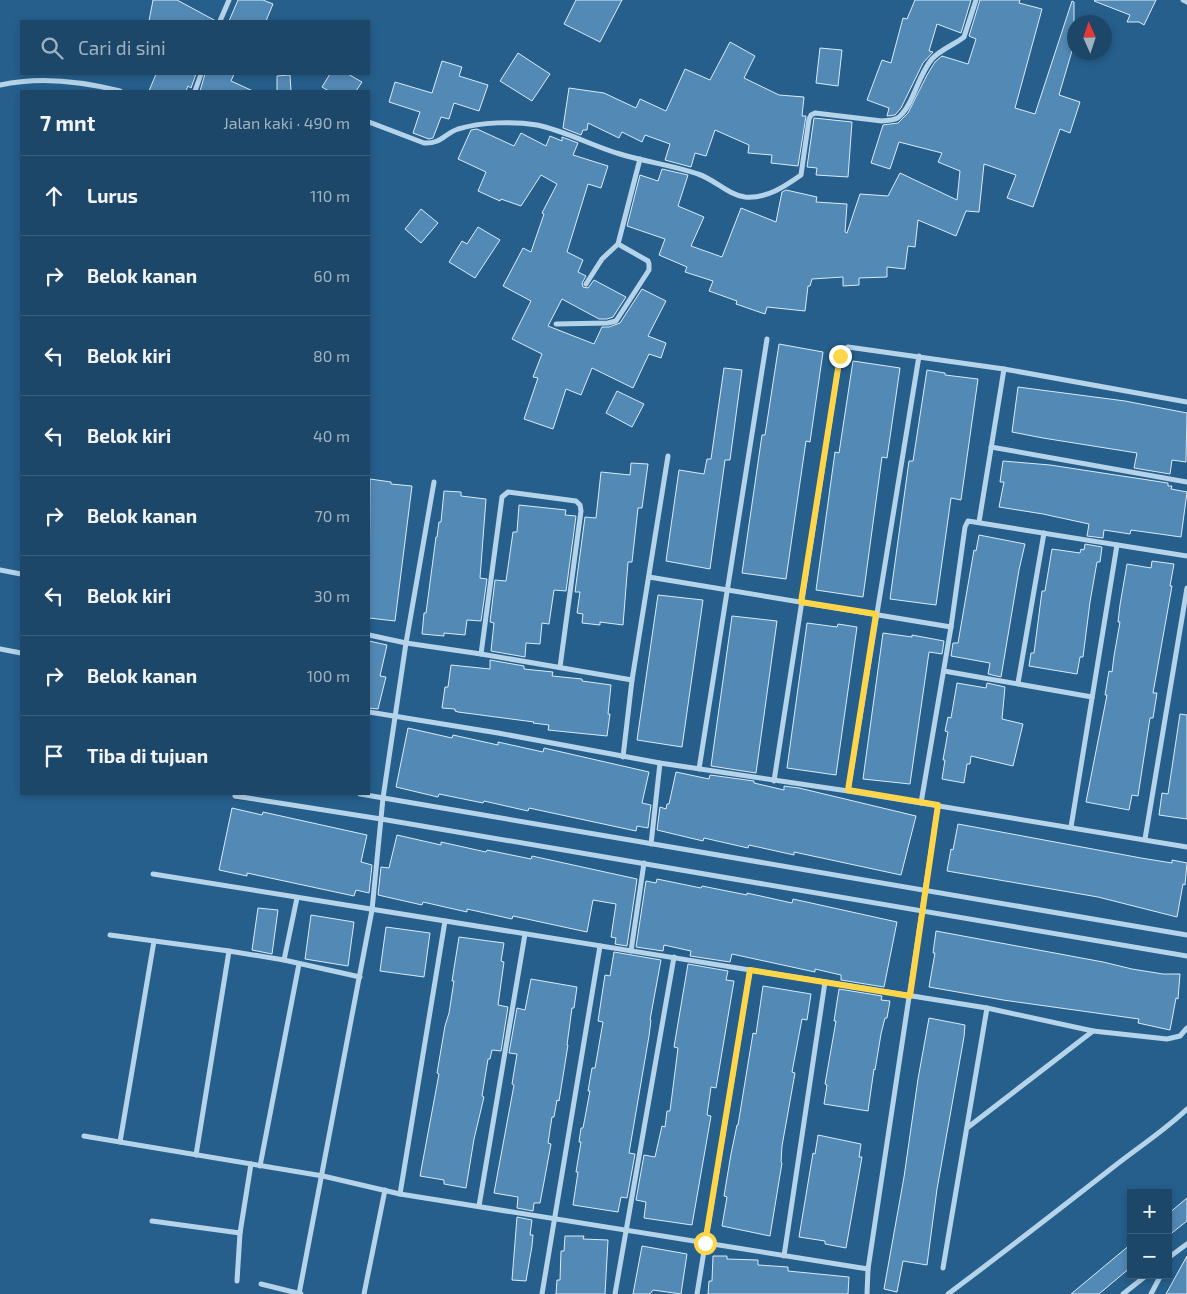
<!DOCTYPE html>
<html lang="id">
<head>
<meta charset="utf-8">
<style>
	:root { --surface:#1c4769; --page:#254e6f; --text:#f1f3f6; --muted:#a0b2c0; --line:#3a5f7d }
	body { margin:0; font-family:"Exo 2",sans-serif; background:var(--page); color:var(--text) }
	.controls { position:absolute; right:15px; bottom:15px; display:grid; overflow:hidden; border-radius:0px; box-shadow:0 2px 8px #0003 }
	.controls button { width:45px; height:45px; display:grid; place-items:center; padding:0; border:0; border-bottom:1px solid var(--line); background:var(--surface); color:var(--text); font:25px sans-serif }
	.compass { position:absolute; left:1067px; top:15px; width:45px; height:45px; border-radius:50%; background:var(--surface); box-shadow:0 2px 8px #0003; rotate:357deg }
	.stop { position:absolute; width:15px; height:15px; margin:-11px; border:4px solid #ffd54a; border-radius:50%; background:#fff }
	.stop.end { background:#ffd54a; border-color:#fff; box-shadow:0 1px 5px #0008 }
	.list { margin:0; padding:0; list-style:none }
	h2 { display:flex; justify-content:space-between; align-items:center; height:65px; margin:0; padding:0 20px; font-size:21px }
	h2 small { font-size:16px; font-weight:400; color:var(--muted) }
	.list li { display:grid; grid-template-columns:32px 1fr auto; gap:15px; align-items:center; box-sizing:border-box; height:80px; padding:0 20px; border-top:1px solid var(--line) }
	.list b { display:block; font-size:19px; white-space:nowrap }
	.list em { font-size:16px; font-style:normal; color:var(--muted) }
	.icon { flex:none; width:28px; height:28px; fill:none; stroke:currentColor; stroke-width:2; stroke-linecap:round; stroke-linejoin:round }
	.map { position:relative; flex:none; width:1187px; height:1294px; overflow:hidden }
	.search { position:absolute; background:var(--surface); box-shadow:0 2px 8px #0003; left:20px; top:20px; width:350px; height:55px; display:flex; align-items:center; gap:12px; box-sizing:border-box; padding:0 18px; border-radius:0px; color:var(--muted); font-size:19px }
	.panel { position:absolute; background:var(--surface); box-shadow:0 2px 8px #0003; left:20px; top:90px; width:350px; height:705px; border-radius:0px }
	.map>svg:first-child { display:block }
</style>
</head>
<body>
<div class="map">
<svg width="1187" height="1294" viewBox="0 0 1187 1294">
	<rect width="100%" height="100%" fill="#265f8c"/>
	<g fill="#538ab5" stroke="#d9ebf8">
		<path d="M153,0h24l39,21h-67z"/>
		<path d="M238,0h25l10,4 -7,17h-37z"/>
		<path d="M576,0h46l-22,42 -36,-18z"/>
		<path d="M915,0h56l-10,33 -24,-9 -8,27 4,1 -10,11 -22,45 -6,7 -8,1 2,-8 -22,-8 15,-40 9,3 12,-45 4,1z"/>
		<path d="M980,0h40l-1,3 23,6 -27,99 20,6 37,-113 2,1v42l-15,51 21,7 -10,31 -10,-4 -27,78 -26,-9 9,-23 -32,-11 -5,48 -13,-1 -10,25 -38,-16 -3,27 -7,-1 -3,23 -18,-2v10l-28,1v7l-16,1v-9l-31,2 -2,7h-2l-3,25 -38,-4 -2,7 -29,-10 1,-3 -28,-10 4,-10 -28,-9 2,-5 -28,-12 6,-16 -38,-13 13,-51 18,6 4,-12 26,6 -10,31 26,11 -13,29 31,11 19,-49 35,14 6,-30 4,-2 31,7 -1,5 31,2 -2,28 2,1 13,-39 28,2 12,-23 57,27 3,-29 -22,-9 4,-9 -43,-11 -9,27 -19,-6 12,-38 15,-2 10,-10 19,-38 8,-13 7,-6 26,8 8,-25 -7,-3z"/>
		<path d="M1095,0h61l-12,25 -5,-3h-12l3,-7 -36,-14z"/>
		<path d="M730,42l25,14 -11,22 35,17 25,2 -2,19h4l-8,50 -27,-3 1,-8 -24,-2 1,-8 -34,-15 -9,26 -11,-3 -4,14 -26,-7 5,-16 -25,-9 -3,7 -20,-10 -3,6 -31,-15 -1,7h-4l-2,5 -18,-7 6,-40 35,5 32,15 4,-9 26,12 19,-42 25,11z"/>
		<path d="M820,48l22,2 -4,36 -22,-3z"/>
		<path d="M518,53l32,21 -18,27 -32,-20z"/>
		<path d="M442,61l20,6 -3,9 29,9 -9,26 -25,-8 -5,16 -8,-2 -8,21 -4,1 -16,-6 7,-21 -31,-10 6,-20 37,11z"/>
		<path d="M156,74h40l-5,14 -3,-2 -2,5h-37z"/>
		<path d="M205,74h29l-3,7 22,10h-53z"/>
		<path d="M330,74h18l14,8 -6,9h-27l-7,-4z"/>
		<path d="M290,75l1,16h-14v-15z"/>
		<path d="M814,118l38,4 -4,55 -32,-2 1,-7 -10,-1z"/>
		<path d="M477,129l37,17 7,-13 25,13 4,-10 12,5v-4l16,6 -5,12 35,11 -7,22 -13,-4 -21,68 16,8 -5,12 8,4 -4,7 1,4 5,1 6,-8 32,17 -13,20 -6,2h-8l-37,-20 -14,27 46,18 8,-17h7l11,-4 22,-34 24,12 -18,35 18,7 -5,15 -12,-4 -16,34 -41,-20 -11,27 -15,-6 -13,40 -29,-10 14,-41 -5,-1 9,-23 -30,-15 19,-38 -28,-15 20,-38 8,4 13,-38 -2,-1 15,-29 -16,-9 -20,31 -20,-7 -1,2 -22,-10 8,-19 -28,-13 13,-29z"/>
		<path d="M421,209l17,14 -17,20 -16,-14z"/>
		<path d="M478,227l22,13 -25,38 -26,-16 13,-21 5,3z"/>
		<path d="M779,344l44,8 -13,90 -4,-1 -20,138 -44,-6 20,-138h3z"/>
		<path d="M853,361l47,7 -13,90 -5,-1 -19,140 -47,-7 19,-138 4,1z"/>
		<path d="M724,368l18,2 -12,90h-5l-15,109 -44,-8 13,-91 25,4 3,-15h4z"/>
		<path d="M927,370l18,3v2l33,4 -17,121 -10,-2 -15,107 -46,-6 19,-138h4z"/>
		<path d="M1018,387l107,14 62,12 -1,49 -14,-2 -2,14 -36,-6 3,-15 -94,-15 -31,-6z"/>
		<path d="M617,391l27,13 -12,23 -26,-14z"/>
		<path d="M1003,461l47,4 118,18v3h4l-1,3 16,3 -6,45 -50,-7 -1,4 -26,-4 -1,8 -16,-2 2,-12 -46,-10 -44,-7 5,-25h-4z"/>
		<path d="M631,463l17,1 -6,44h-4l-6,54h-4l-5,63 -23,-3v3l-18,-2 1,-9 -6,-1 3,-21h-5l10,-75 11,1 5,-46 29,3z"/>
		<path d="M370,479l21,3v2l21,2 -17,135 -26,-3z"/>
		<path d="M444,491l17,1v4l25,3 -6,79 7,1 -6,42 -14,-1 -2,15 -21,-2v3l-22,-2 2,-21h2l10,-76h1l2,-15h2z"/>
		<path d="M519,505l47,5 -1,5 11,1 -10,75 -12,-1 -5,34 -7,-1 -2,21 -14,-1 -1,14 -34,-6 3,-28 -4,-1 5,-42 11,1 7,-49h4z"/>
		<path d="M979,535l46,9 -6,26 -18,107 -13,-3 2,-11 -39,-7 2,-13h5l16,-93 2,1z"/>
		<path d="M1085,544l17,3 -2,15h-3l-7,40 -7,55h-3l-3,17 -48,-8 2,-13h3l8,-62h3l7,-42 28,4 1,-4 3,1z"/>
		<path d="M1152,561l22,3 -4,22h2l-19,107h4l-4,25h-3l-12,78 -6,-1 -3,15 -43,-8 21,-107h-2l4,-24 3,1 2,-16 6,-34h-2l2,-17 7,-41 24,4z"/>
		<path d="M658,595l45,5 -21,147 -45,-7z"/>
		<path d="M732,616l45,5 -21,152 -45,-7z"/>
		<path d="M807,623l30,4 1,-3 19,3 -21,148 -49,-7z"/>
		<path d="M883,633l29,4v-2l32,6 -2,13 -13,-2 -19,132 -47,-5z"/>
		<path d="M369,641l18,4 -7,31 6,1 -8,32 -9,-1z"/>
		<path d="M490,660l34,6v3l29,3 -1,4 30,3v2l29,4 -3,29h2l-3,22 -59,-6 1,-5 -16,-2 1,-1 -76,-10 -3,-1v-2l-13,-1 3,-21h3l3,-22 39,4z"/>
		<path d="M957,683l29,5 1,-5 18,4 -3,32 21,5 -10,42 -42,-10 -1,8h-3l-3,19 -22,-4 3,-19h-2l5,-28 -3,-1 3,-14 3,1z"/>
		<path d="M1180,714l7,1v104l-28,-4 3,-22 6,1z"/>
		<path d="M408,728l44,10 1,-3 45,10v-3l45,10 1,-4 105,24 -7,31 9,2 -3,23 -11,-2 -1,5 -107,-23 -1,3 -44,-10 -1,2 -44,-9 -1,3 -42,-10z"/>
		<path d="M676,772l33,7 1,-4 44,6v2l30,7v-4l15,2 117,28 -15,59 -107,-23v3l-45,-10 -1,3 -44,-10 -1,3 -46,-11 3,-23 6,2 1,-5h2z"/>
		<path d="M232,808l30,7 1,-3 104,23 -6,27 11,3 -3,28 -13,-3 -2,6 -107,-23v3l-28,-6z"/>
		<path d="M958,824l183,34 31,5v-3l15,3 -2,22 -2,-1 -6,33 -79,-20 -151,-26 4,-22 2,1z"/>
		<path d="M397,835l44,10v-3l45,10 1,-2 44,9 1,-3 105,23 -10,67 -12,-2 1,-6 -5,-1 5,-33 -23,-4 -6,32 -74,-16 -1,3 -45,-10v3l-44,-10 -1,3 -44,-10 3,-28 8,1z"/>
		<path d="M657,879l44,9 1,-2 45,9v-2l45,10 1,-4 104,23 -13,65 -43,-7v-5l-26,-6v3l-83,-18 -2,8 -40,-6 1,-5 -27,-6 -1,6 -27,-4 10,-66 10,2z"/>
		<path d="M258,908l20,2 -6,44 -20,-4z"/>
		<path d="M311,915l43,7 -6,44 -43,-7z"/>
		<path d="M386,927l44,6 -6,44 -44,-6z"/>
		<path d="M936,931l167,31 29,7 31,5h17l-2,25 -2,-1 -6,32 -32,-7 1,-4 -136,-19 -74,-13 6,-34h-2z"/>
		<path d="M459,937l45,6 -3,18 3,1 -6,43 10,2 -7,44 -9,-1 -2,9h-2l-6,37 2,1 -10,42 -8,49 -22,-4v-4l-24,-4 19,-102 -2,-1 8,-47 4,-13 5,-32h-2z"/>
		<path d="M614,952l47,8 -11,60h1l-2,16 -20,117 6,1 -8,44 -6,-1 -3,15 -45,-7 5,-33h-2l5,-30h-2l2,-14h2l7,-37h-2l4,-23h3l8,-46 -5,-1 7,-46 5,1z"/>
		<path d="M688,964l40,7 -2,9 8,1 -18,107 -5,-1 -4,28 4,1 -19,109 -48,-7 2,-16 -10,-2 8,-45 11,2 7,-31 3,1 2,-16h3l8,-63 -4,-1z"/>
		<path d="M531,979l46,8 -3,21h-2l-5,37h1l-9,56 -2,-1 -3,17h-2l-4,26 3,1 -7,38 -4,21h-6l-1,8 -16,-3 1,-11 -24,-4 20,-108 -2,-1 5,-30 -8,-1 8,-45 8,2z"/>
		<path d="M763,986l48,8 -4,26 -5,-1 -10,53 3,1 -13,73 -1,16 1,1 -12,73 -48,-10 5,-29 -3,-1 7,-42 6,-29h1l15,-92 3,1z"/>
		<path d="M839,989l43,7 -1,4 9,1 -3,17h-2l-4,16 -6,36 -1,-1 -6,42 -44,-7 3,-19 -2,-1 11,-63h-2z"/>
		<path d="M929,1018l36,7 -1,12 -27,152 -10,76 -24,-4 -6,31 -13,-3 20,-112 14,-98z"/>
		<path d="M818,1135l43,9 -2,13h3l-16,91 -21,-4v-3l-26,-4 14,-84 2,1z"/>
		<path d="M1187,1198v23l-19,15v-22z"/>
		<path d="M517,1217l15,3 -2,15h3l-1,11 -6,35 -14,-1z"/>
		<path d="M565,1236h19l-1,3 25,1 -3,54h-49l1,-14h3l1,-29h3z"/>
		<path d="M1131,1244v23l-32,27h-28z"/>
		<path d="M642,1246l45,8 -6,40 -28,-4 -3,4h-17z"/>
		<path d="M713,1256h14v3l31,1v5l30,2v4l61,6 -1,17h-140l1,-13h3z"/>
		<path d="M1187,1256v38h-21z"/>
	</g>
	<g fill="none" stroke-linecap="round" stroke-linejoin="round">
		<g stroke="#b5d4ea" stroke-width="5">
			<path d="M1183,0l4,2"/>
			<path d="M220,21l9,-21"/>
			<path d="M0,85c40,-9 81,-4 120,6"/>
			<path d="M195,91l6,-17"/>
			<path d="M369,122l55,21c17,1 20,-9 34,-14 23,-7 56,-8 79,-4 29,6 55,21 83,29 26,8 52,11 78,20 16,5 30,21 47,23 21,2 39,-10 56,-22l8,-56 2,-4 4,-2 67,8c6,-1 14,0 18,-5 14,-13 18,-41 32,-57 9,-10 22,-14 32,-22l12,-37"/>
			<path d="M586,284l16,-25 16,-15 22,-85"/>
			<path d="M556,324l52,-1 8,-2 33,-51v-6l-1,-3 -30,-17"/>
			<path d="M991,447l196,35"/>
			<path d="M979,522l25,-153"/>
			<path d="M0,570l21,4"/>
			<path d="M649,577l302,50"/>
			<path d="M369,635l37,8 75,11 151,26"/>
			<path d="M0,649l21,4"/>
			<path d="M481,654l21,-157 6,-5 68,9 4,4 1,6 -21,156"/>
			<path d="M944,671l148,26"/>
			<path d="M1018,683l26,-150"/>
			<path d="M369,712l129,21 162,30 188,28 339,56"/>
			<path d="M623,757l9,-77 36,-224"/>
			<path d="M699,769l68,-430"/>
			<path d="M774,781l66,-425 3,-6 5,-3 156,22 183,33"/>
			<path d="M848,791l71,-435"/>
			<path d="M360,794l827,141"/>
			<path d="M235,796l146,23 806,137"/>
			<path d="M921,803l30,-176 14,-100 3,-6 219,35"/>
			<path d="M1071,827l46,-282"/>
			<path d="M1145,839l42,-251"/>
			<path d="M651,844l9,-81"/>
			<path d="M153,874l834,134 106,23 74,8 13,-3 7,-8"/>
			<path d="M110,935l119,16 55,9 76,17"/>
			<path d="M631,951l13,-88"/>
			<path d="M284,960l13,-62"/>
			<path d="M967,1128l126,-97"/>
			<path d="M84,1136l239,40 77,18 468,75"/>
			<path d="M120,1142l34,-201"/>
			<path d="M196,1155l33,-204"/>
			<path d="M260,1166l39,-202"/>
			<path d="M400,1194l45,-273"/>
			<path d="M479,1206l46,-272"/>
			<path d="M152,1221l88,12"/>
			<path d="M784,1256l41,-274"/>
			<path d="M1168,1258l19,-14"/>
			<path d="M943,1268l44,-260"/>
			<path d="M237,1281l3,-48 11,-69"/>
			<path d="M261,1284l40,10"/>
			<path d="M299,1294l73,-384 11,-112 23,-155 28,-161"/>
			<path d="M364,1294l21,-104"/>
			<path d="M542,1294l58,-348"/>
			<path d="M615,1294l59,-337"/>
			<path d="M697,1294l53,-324"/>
			<path d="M867,1294l1,-25 70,-464"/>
			<path d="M948,1294c55,-41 109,-83 164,-126 25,-20 52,-37 75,-59"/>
			<path d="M1123,1294l24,-19"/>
			<path d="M1151,1294l10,-19"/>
		</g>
	</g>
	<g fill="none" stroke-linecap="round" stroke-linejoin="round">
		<path stroke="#ffd54a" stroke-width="6" d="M705,1243l45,-273 160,26 28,-191 -90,-15 28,-176 -75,-12 39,-246"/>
	</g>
</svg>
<div class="controls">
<button>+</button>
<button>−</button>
</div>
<svg class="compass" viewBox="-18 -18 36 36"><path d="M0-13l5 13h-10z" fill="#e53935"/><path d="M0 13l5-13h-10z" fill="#a0b2c0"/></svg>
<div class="stop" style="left:705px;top:1243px"></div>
<div class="stop end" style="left:840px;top:356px"></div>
<div class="search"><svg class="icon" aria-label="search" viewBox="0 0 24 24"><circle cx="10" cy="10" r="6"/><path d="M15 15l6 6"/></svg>Cari di sini</div>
<section class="panel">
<h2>7 mnt<small>Jalan kaki · 490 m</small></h2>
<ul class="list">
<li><svg class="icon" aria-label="ahead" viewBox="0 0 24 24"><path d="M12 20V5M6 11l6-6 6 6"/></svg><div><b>Lurus</b></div><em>110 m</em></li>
<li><svg class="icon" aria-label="right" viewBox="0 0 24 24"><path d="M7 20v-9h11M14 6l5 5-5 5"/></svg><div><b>Belok kanan</b></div><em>60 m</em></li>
<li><svg class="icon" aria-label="left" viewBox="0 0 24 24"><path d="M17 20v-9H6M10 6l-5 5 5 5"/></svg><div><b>Belok kiri</b></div><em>80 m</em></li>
<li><svg class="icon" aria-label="left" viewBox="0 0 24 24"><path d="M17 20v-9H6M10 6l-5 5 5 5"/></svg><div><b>Belok kiri</b></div><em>40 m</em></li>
<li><svg class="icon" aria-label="right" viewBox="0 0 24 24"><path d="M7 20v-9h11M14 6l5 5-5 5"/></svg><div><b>Belok kanan</b></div><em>70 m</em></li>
<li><svg class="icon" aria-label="left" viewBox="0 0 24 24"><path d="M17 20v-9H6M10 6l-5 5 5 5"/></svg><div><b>Belok kiri</b></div><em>30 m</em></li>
<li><svg class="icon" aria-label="right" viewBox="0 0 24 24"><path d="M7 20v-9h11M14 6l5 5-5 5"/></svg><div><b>Belok kanan</b></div><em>100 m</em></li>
<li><svg class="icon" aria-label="arrive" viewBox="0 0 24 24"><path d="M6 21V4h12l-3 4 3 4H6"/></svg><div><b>Tiba di tujuan</b></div></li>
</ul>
</section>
</div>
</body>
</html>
